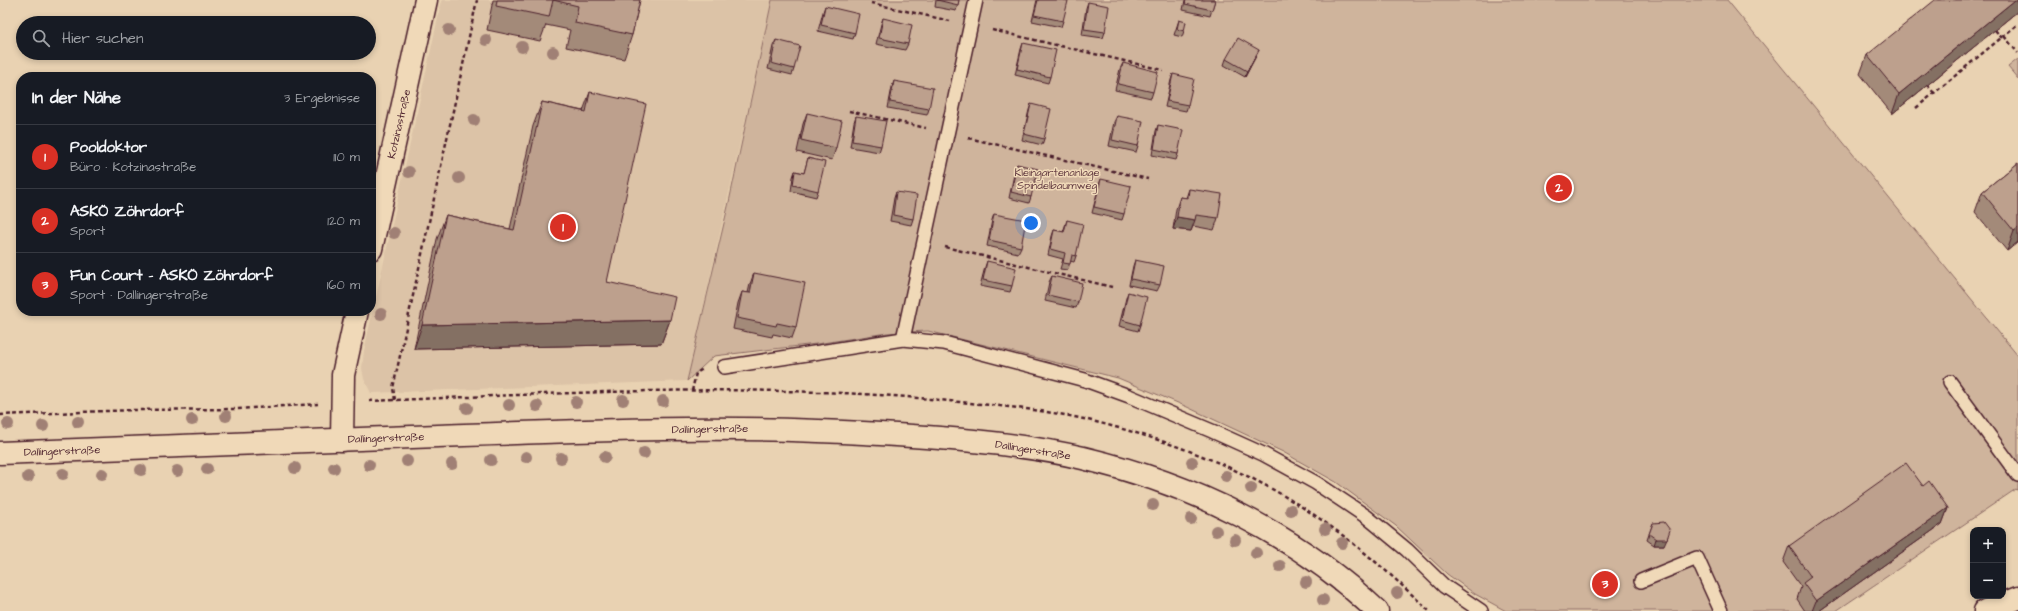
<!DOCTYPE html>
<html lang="de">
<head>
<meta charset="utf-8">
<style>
	:root { --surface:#171b24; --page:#20242c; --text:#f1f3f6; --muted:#9ea1a6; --line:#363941; --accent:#d93025 }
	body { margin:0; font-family:"Architects Daughter",sans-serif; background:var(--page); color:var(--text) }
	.controls { position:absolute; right:12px; bottom:12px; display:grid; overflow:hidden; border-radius:8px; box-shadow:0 2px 6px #0003 }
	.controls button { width:36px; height:36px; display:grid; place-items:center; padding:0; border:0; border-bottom:1px solid var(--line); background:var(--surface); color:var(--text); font:20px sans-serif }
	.you { position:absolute; left:1031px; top:223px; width:14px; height:14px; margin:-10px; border:3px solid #fff; border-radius:50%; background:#1a73e8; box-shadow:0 0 0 6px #1a73e833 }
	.badge { display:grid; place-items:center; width:26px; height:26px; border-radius:50%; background:var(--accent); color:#fff; font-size:13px; font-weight:700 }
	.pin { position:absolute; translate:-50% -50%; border:2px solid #fff; box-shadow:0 1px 4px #0006 }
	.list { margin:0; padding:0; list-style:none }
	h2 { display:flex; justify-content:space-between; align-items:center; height:52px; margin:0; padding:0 16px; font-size:17px }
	h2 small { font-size:13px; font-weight:400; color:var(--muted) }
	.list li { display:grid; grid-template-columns:26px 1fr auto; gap:12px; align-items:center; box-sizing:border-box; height:64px; padding:0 16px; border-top:1px solid var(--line) }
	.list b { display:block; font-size:15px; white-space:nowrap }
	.list p { margin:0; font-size:13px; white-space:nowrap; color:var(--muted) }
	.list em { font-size:13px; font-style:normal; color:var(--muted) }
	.icon { flex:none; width:22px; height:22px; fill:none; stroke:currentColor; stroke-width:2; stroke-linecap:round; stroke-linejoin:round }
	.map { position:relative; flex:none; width:2018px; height:611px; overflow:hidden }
	.search { position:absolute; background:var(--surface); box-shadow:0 2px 6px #0003; left:16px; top:16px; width:360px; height:44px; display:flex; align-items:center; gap:10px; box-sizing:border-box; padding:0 14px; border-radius:22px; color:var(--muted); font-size:15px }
	.panel { position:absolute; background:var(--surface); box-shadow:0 2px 6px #0003; left:16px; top:72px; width:360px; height:244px; border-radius:16px }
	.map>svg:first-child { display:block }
</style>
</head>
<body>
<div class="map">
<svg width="2018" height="611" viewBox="0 0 2018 611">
	<defs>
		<pattern id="grass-tufts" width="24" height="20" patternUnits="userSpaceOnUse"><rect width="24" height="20" fill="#cfb49c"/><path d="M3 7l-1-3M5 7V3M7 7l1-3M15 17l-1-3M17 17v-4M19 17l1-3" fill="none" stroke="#b39a87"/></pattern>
	</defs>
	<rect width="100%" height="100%" fill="#e9d2b2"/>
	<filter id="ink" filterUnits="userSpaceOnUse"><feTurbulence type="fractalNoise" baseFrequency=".025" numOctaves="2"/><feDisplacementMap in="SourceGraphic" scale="8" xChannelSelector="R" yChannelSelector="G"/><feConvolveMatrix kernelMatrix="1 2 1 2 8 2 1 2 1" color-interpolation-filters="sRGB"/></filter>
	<g filter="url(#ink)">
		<path fill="#dcc3a7" d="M442,0h330l-85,381 -316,12 -7,-14 -2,-11 2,-17z"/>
		<path fill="url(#grass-tufts)" stroke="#8c6a64" d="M2018,59v20l-10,-12z"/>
		<path fill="#cfb49c" stroke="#8c6a64" d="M772,0h955l291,356v135l-2,-2 -180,122h-330l-31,-17 -28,-20 -51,-48 -60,-44 -53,-30 -98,-46 -67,-28 -190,-47 -41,2 -71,11 -102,12 -27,25 42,-179z"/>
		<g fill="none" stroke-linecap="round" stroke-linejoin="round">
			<defs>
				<g id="service">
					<path d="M903,339l73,-339"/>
					<path d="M724,367l179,-28 41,4 141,37 44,16 83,35 51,23 53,29 51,34 40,33 37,36 37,25"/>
					<path d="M1950,382l68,93"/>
					<path d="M1641,581l56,-23 24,53"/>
				</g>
				<g id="minor">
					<path d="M371,249l55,-249"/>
					<path d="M342,440l1,-65 14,-64"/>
					<path d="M1985,611l33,-13"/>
				</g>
				<path id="tertiary" d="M0,453c155,-6 309,-12 464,-18 133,-5 266,-10 399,-2 70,4 152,9 220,25 109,26 213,76 294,153"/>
			</defs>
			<use href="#service" stroke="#4a1f2b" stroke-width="16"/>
			<use href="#minor" stroke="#4a1f2b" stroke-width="25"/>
			<use href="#tertiary" stroke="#4a1f2b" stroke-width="25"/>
			<g stroke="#4a1f2b" stroke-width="2.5" stroke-dasharray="4 3" stroke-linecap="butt">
				<path d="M871,3l79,18"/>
				<path d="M992,30l171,40"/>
				<path d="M1995,30l7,8"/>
				<path d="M2004,36l14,17"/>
				<path d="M1927,85l7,8"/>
				<path d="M1916,108l102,-84"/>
				<path d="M849,111l77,17"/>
				<path d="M968,138l180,41"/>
				<path d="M945,247l167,40"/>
				<path d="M692,391l4,-18 7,-4"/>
				<path d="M395,400l-2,-12 84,-388"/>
				<path d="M369,401c186,-7 374,-19 561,-2 55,6 112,9 166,23 65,16 136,42 193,77 52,31 97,70 140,112"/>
				<path d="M0,415l134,-5 103,-1 81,-5"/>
			</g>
			<use href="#service" stroke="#f0d9b8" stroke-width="13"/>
			<use href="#minor" stroke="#f0d9b8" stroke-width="22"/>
			<use href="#tertiary" stroke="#f0d9b8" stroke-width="22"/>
		</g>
		<g fill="#a08074">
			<circle cx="449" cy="30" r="6"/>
			<circle cx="486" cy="40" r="6"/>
			<circle cx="522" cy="47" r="6"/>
			<circle cx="553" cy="52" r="6"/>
			<circle cx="474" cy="120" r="6"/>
			<circle cx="409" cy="172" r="6"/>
			<circle cx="459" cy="178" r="6"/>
			<circle cx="394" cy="233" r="6"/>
			<circle cx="381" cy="314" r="6"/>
			<circle cx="623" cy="400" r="6"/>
			<circle cx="663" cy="401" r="6"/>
			<circle cx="576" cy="402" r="6"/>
			<circle cx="509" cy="405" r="6"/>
			<circle cx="537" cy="406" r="6"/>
			<circle cx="467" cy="408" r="6"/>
			<circle cx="226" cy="416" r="6"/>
			<circle cx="192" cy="420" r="6"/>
			<circle cx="78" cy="422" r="6"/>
			<circle cx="8" cy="424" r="6"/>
			<circle cx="43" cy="426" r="6"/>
			<circle cx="644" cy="453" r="6"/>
			<circle cx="526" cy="457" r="6"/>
			<circle cx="605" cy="457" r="6"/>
			<circle cx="561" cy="458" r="6"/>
			<circle cx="491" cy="460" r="6"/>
			<circle cx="407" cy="461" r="6"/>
			<circle cx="1192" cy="462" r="6"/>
			<circle cx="452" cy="464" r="6"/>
			<circle cx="369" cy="465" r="6"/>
			<circle cx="295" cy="468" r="6"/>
			<circle cx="334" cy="468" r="6"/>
			<circle cx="207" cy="469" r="6"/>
			<circle cx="141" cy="470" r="6"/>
			<circle cx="177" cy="471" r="6"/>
			<circle cx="63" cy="474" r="6"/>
			<circle cx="102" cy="474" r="6"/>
			<circle cx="1226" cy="476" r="6"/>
			<circle cx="28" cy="477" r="6"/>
			<circle cx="1251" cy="488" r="6"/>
			<circle cx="1153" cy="505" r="6"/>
			<circle cx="1291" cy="510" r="6"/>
			<circle cx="1191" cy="519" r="6"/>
			<circle cx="1325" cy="529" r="6"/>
			<circle cx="1216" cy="531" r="6"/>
			<circle cx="1235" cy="540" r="6"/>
			<circle cx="1342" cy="543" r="6"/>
			<circle cx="1256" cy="553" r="6"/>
			<circle cx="1280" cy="566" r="6"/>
			<circle cx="1306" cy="582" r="6"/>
			<circle cx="1397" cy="593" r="6"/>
			<circle cx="1323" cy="600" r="6"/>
		</g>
		<g fill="#a38a79" stroke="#4a1f2b">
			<path d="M493,0h147l-8,35 -8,24 -58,-12 4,-17 -24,-5 -6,16 -53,-11z"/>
			<path d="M936,0h23l-3,11 -21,-4z"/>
			<path d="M1037,0h25l1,21 -2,6 -29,-6z"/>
			<path d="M1185,0h30l-5,16 -27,-6z"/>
			<path d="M2018,0v11l-126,103 -32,-40 7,-19z"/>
			<path d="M1088,2l17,30 -2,6 -21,-3 4,-27z"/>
			<path d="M825,6l30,27 -2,6 -35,-8 5,-19z"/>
			<path d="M883,18l25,26 -3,6 -29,-6 5,-20z"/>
			<path d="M1179,20l5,11 -2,6 -8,-2z"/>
			<path d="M776,40l18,29 -2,6 -24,-6 5,-23z"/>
			<path d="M1023,43l27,34 -2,6 -33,-8 6,-26z"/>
			<path d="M1256,56l-11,21 -21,-12 2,-6z"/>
			<path d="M1123,63l30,29 -2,6 -36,-8 5,-21z"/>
			<path d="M1173,74l15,31 -2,6 -21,-4 6,-27z"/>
			<path d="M894,81l35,28 -2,6 -39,-7 4,-21z"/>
			<path d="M590,92l17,190 63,38 -9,24 -247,5 23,-110 9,-24 64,14 23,-103 9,-24 41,9z"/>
			<path d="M1031,104l13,35 -2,6 -20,-5 7,-30z"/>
			<path d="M807,113l29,35 -4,12 -35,-8 6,-28z"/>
			<path d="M856,116l25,30 -2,6 -29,-5 4,-25z"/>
			<path d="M1117,116l21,30 -2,6 -27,-6 5,-24z"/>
			<path d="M1158,125l20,29 -2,6 -24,-5 4,-24z"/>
			<path d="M808,158l10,33 -2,6 -25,-6 2,-14 2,-6 9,2z"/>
			<path d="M2018,163v79l-11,9 -32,-39 7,-20z"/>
			<path d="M1017,164l14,33 -2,6 -20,-5 6,-28z"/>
			<path d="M1101,179l23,35 -2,6 -30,-7 7,-28z"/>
			<path d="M1189,189l29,29 -4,12 -21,-4 -2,5 -18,-2 3,-20 4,-12 6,1z"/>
			<path d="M896,192l17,27 -2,6 -21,-4 4,-23z"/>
			<path d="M994,214l27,33 -3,6 -31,-7 5,-26z"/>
			<path d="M1067,220l9,36 -2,6 -4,-1 -2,9 -8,-1 3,-10 -15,-4 4,-19 2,-6 9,2z"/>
			<path d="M1135,260l25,25 -3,6 -28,-6 4,-19z"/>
			<path d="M987,261l25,25 -2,6 -30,-6 5,-19z"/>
			<path d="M754,273l42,54 -4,11 -19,-4 -1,3 -39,-8 5,-26 4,-11 6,1 2,-9z"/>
			<path d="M1052,276l26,26 -2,6 -31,-7 4,-19z"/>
			<path d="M1128,292l12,33 -2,6 -19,-5 7,-28z"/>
			<path d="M1923,486l25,22 -6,16 -123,87h-14l-8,-12 4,-12 -18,-25 6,-16z"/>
			<path d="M1653,523l11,22h-10l-7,-5z"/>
		</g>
		<g fill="#847063" stroke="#4a1f2b">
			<path d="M2015,0h3v11l-126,103 7,-20z"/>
			<path d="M1259,50l-3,6 -11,21 2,-6z"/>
			<path d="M1177,217l18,3 -4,11 -18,-2z"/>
			<path d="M2018,228v14l-11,9 7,-20z"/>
			<path d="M670,320l-9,24 -247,5 8,-24z"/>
			<path d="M1948,508l-6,16 -123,87h-7l4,-10z"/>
			<path d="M1668,536l-4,9h-10l2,-6z"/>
		</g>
		<g fill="#bda08d" stroke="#4a1f2b">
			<path d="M497,0h143l-8,35 -57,-12 3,-17 -25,-6 -4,17 -53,-11z"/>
			<path d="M937,0h22l-1,5z"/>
			<path d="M1038,0h24l6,1 -5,20 -29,-6z"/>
			<path d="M1186,0h29l-3,10 -27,-6z"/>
			<path d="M1935,0h80l-116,94 -32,-39z"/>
			<path d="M1088,2l21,4 -4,26 -21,-3z"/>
			<path d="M825,6l34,8 -4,19 -34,-8z"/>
			<path d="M883,18l29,7 -4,19 -29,-6z"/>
			<path d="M1179,20l7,2 -2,9 -7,-2z"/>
			<path d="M1238,38l21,12 -12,21 -21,-12z"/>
			<path d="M776,40l24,6 -6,23 -23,-6z"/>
			<path d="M1023,43l33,7 -6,27 -33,-8z"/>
			<path d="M1123,63l35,9 -5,20 -35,-8z"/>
			<path d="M1173,74l21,5 -6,26 -21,-4z"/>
			<path d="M894,81l39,7 -4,21 -39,-7z"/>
			<path d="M590,92l56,12 -39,178 68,15 -5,23 -248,5 24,-110 68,15 28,-128 44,10z"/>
			<path d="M1031,104l20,5 -7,30 -20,-5z"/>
			<path d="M807,113l35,8 -6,27 -35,-8z"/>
			<path d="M856,116l30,5 -5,25 -29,-5z"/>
			<path d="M1117,116l26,5 -5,25 -26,-6z"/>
			<path d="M1158,125l25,5 -5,24 -24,-5z"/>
			<path d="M808,158l17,4 -7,29 -25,-6 2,-14 9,2z"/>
			<path d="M2018,163v65l-4,3 -32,-39z"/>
			<path d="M1017,164l21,5 -7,28 -20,-5z"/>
			<path d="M1101,179l30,7 -7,28 -30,-7z"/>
			<path d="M1189,189l33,5 -4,24 -22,-3 -1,5 -18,-3 3,-20 8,1z"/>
			<path d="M896,192l21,3 -4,24 -20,-4z"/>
			<path d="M994,214l32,6 -5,27 -32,-7z"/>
			<path d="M1067,220l16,4 -7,32 -4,-1 -2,9 -7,-1 2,-10 -15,-4 4,-19 10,2z"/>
			<path d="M1135,260l29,6 -4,19 -29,-6z"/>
			<path d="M987,261l29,7 -4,18 -29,-6z"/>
			<path d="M754,273l51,10 -9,44 -19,-4 -1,3 -39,-8 5,-26 8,1z"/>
			<path d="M1052,276l30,7 -4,19 -30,-7z"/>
			<path d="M1128,292l19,5 -7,28 -18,-5z"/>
			<path d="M1906,463l17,23 6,-5 19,27 -132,93 -13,-18 8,-6 -22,-31z"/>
			<path d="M1664,522l6,8 -3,9h-11l-7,-5 4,-11z"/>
		</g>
	</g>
	<g text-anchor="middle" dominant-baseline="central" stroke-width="3" stroke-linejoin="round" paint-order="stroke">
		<g font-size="11" fill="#4a1f2b" stroke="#f0d9b8">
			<text transform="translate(399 124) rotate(-77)">Kotzinastraße</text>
			<text transform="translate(710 429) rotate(-1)">Dallingerstraße</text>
			<text transform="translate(386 438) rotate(-2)">Dallingerstraße</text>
			<text transform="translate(1033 450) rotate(9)">Dallingerstraße</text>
			<text transform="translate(62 451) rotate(-2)">Dallingerstraße</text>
		</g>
		<g font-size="11" fill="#653d42" stroke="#f0d9b8">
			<text x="1057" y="172">Kleingartenanlage<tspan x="1057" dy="13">Spindelbaumweg</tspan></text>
		</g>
	</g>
</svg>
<div class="controls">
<button>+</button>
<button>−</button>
</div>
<div class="you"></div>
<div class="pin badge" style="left:563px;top:227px">1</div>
<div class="pin badge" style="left:1559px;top:188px">2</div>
<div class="pin badge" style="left:1605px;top:584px">3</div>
<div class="search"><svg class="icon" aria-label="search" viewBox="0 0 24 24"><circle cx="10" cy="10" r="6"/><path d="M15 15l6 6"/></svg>Hier suchen</div>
<section class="panel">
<h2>In der Nähe<small>3 Ergebnisse</small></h2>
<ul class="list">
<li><span class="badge">1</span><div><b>Pooldoktor</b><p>Büro · Kotzinastraße</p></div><em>110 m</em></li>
<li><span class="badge">2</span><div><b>ASKÖ Zöhrdorf</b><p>Sport</p></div><em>120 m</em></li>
<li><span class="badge">3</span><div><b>Fun Court - ASKÖ Zöhrdorf</b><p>Sport · Dallingerstraße</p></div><em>160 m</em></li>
</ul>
</section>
</div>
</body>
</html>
